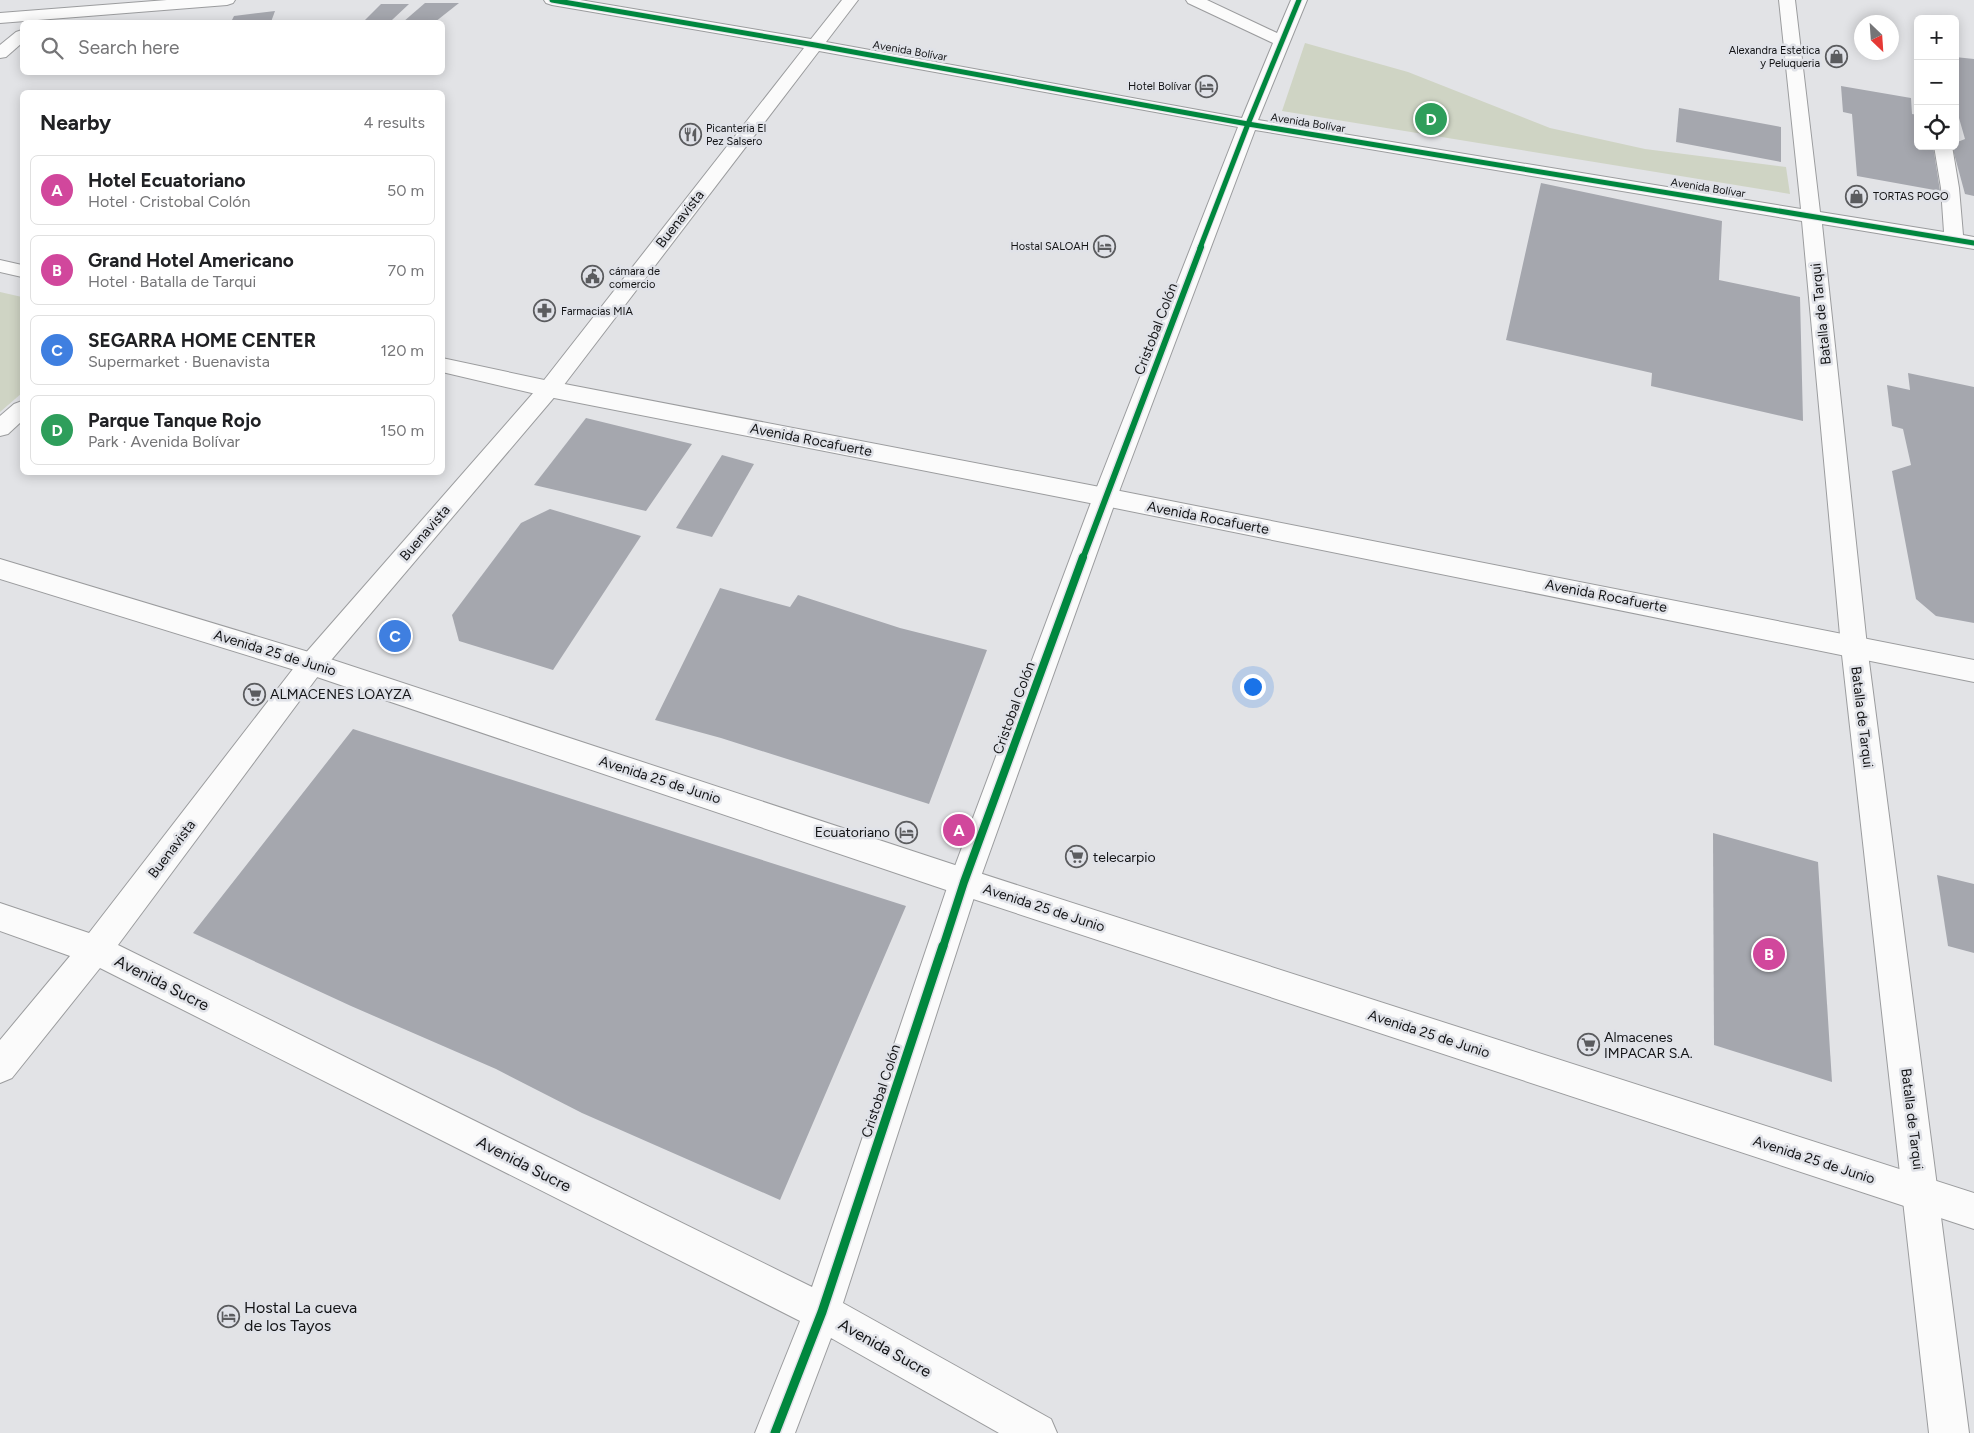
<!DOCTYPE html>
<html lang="en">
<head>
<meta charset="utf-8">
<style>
	:root { --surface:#fff; --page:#f6f6f6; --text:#202124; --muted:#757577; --line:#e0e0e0; --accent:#0f766e }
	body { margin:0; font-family:Figtree,sans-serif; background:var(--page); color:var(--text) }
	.controls { position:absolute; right:15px; top:15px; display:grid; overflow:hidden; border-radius:8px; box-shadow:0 2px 12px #0003 }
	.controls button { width:45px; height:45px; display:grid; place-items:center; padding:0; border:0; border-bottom:1px solid var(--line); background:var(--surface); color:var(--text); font:25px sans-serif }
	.compass { position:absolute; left:1854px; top:15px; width:45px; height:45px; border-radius:50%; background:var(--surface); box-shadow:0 2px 12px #0003; rotate:155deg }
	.you { position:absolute; left:1252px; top:686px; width:18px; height:18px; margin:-12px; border:4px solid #fff; border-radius:50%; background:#1a73e8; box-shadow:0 0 0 8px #1a73e833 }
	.badge { display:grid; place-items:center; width:32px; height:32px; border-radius:50%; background:var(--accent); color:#fff; font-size:16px; font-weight:700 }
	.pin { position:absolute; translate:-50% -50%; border:2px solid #fff; box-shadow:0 1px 5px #0006 }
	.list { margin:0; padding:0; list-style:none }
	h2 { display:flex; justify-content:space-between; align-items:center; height:65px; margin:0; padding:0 20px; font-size:21px }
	h2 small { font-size:16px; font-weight:400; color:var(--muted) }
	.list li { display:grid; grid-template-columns:32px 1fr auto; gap:15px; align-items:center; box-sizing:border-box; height:70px; margin:0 10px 10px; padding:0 10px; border:1px solid var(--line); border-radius:8px }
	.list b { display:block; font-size:19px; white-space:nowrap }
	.list p { margin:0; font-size:16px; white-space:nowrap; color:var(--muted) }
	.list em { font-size:16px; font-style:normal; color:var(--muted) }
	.icon { flex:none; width:28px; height:28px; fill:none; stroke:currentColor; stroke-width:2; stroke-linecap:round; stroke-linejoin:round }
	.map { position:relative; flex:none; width:1974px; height:1433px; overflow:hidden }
	.search { position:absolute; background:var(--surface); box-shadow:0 2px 12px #0003; left:20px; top:20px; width:425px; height:55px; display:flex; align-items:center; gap:12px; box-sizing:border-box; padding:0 18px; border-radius:8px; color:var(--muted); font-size:19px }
	.panel { position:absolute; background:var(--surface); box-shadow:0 2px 12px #0003; left:20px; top:90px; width:425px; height:385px; border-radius:8px }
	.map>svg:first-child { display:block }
</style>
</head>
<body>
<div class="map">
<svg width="1974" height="1433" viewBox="0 0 1974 1433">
	<rect width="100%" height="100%" fill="#e2e3e6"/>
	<g fill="#cfd4c4">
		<path d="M1305,43l103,29 142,56 95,21 141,18 4,27 -508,-83z"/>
		<path d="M0,292l22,5v96l-22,19z"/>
	</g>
	<g fill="#a5a7ae">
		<path d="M425,3h34l-24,19h-32z"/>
		<path d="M381,4h28l-17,16 6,1 -1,1h-34z"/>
		<path d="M275,11l-4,11h-40l3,-6z"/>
		<path d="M1955,57l19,2v137l-9,-2 -13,-48h3v-3l10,-4 -10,-35z"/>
		<path d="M1841,86l70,12 1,16 6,1v31h15l7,45 -83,-15 -5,-62 -9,-2z"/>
		<path d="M1679,108l102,19v35l-105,-20z"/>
		<path d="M1541,183l181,38 -3,59 81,17 3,124 -152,-35 1,-13 -146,-33z"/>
		<path d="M1908,373l66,14v236l-38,-7 -20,-17 -24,-128 19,-6 -8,-36 -11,-3 -5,-41 23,5z"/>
		<path d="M586,418l106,26 -46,67 -112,-26z"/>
		<path d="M722,455l32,9 -42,73 -36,-9z"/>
		<path d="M550,509l91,27 -88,134 -94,-29 -7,-26 69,-92z"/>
		<path d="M720,588l70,19 8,-12 102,33 87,22 -58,154 -208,-66 -66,-18z"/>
		<path d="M353,729l553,177 -126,294 -198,-87 -86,-44 -145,-63 -158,-73z"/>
		<path d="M1713,833l105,29 14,220 -118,-37z"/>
		<path d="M1937,875l37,9v69l-26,-7z"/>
	</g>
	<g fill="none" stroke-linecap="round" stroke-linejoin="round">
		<defs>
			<g id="minor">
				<path d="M167,0h68l-2,3 -6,2 -227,18v-10z"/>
				<path d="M544,0h36l231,39 31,-39h16l-32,42 416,76 31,-75 -85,-40 -2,-3h21l70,33 14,-33h16l-49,120 543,89 -22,-209h16l25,212 124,20 -3,-44 -7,-42h18l7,42 4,47 11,2v12l-152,-25 45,422 102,787h-40l-88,-787 -39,-425 -547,-91 -138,367 -138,385 -136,421 208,116 6,14h-58l-168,-95 -36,95h-40l45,-112 -700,-353 -88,110 -12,5v-43l70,-84 -70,-25v-28l89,30 214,-277 238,-272 263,-336 -252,-43 -6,-2zM819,51l419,76 -145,370 -144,385 -137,405 -694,-342 203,-273 236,-278z"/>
				<path d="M22,30v13l-16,14 -6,1v-13l16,-13z"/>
				<path d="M22,401v20l-14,13 -8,2v-20l14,-12z"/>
			</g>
			<g id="major">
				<path d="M0,260l22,5v12l-22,-5z"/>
				<path d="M442,358l107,23 556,107 869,172v22l-869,-176 -556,-109 -107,-25z"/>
				<path d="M0,559l312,94 652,215 1010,325v36l-1010,-333 -653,-221 -311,-96z"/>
			</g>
		</defs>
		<use href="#minor" stroke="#9b9c9e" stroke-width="2"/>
		<use href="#major" stroke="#9b9c9e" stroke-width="2"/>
		<use href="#minor" fill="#fbfbfb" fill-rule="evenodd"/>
		<use href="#major" fill="#fbfbfb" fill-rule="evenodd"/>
		<defs>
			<g id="cycleway-far3">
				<path d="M552,0l263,45 433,79 726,119"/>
				<path d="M1200,248l48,-124 51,-124"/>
			</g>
			<path id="cycleway-far2" d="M1083,558l118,-311"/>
			<path id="cycleway-far1" d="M943,947l21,-65 119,-325"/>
			<path id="cycleway" d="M775,1433l47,-121 121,-366"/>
		</defs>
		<use href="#cycleway-far3" stroke="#e0e2e8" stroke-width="7"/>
		<use href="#cycleway-far2" stroke="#e0e2e8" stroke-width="9"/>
		<use href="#cycleway-far1" stroke="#e0e2e8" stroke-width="11"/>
		<use href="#cycleway" stroke="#e0e2e8" stroke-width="12"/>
		<use href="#cycleway-far3" stroke="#00873e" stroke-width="5"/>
		<use href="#cycleway-far2" stroke="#00873e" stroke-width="6"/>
		<use href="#cycleway-far1" stroke="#00873e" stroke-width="8"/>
		<use href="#cycleway" stroke="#00873e" stroke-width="9"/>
	</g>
	<defs>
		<symbol id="shop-ring" viewBox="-11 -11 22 22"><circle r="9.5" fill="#e0e2e8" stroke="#5b5c5f" stroke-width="1.5"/><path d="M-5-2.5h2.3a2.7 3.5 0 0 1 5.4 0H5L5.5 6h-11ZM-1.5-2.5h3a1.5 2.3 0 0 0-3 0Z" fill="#5b5c5f"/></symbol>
		<symbol id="hotel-ring" viewBox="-11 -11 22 22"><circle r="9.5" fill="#e0e2e8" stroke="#5b5c5f" stroke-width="1.5"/><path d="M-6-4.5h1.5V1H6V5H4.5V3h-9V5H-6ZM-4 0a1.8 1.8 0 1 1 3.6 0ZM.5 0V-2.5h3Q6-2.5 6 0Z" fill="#5b5c5f"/></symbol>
		<symbol id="restaurant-ring" viewBox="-11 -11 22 22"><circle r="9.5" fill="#e0e2e8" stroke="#5b5c5f" stroke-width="1.5"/><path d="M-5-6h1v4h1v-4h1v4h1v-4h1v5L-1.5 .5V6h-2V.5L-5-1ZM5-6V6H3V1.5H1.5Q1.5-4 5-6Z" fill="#5b5c5f"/></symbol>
		<symbol id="civic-ring" viewBox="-11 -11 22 22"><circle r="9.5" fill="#e0e2e8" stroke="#5b5c5f" stroke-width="1.5"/><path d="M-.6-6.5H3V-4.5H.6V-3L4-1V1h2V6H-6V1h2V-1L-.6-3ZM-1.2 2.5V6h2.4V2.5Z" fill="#5b5c5f"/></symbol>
		<symbol id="pharmacy-ring" viewBox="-11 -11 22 22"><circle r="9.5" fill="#e0e2e8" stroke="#5b5c5f" stroke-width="1.5"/><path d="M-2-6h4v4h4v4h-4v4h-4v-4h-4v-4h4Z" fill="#5b5c5f"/></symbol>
		<symbol id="supermarket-ring" viewBox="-11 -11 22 22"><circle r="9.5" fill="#e0e2e8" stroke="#5b5c5f" stroke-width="1.5"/><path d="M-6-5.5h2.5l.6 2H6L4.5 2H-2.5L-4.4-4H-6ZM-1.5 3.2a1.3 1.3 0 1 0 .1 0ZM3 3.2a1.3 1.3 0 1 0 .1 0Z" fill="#5b5c5f"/></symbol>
	</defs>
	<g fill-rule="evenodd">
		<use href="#shop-ring" x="1824" y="44" width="25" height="25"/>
		<use href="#hotel-ring" x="1194" y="74" width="25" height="25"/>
		<use href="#restaurant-ring" x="678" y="122" width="25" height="25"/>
		<use href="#shop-ring" x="1844" y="184" width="25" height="25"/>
		<use href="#hotel-ring" x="1092" y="234" width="25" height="25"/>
		<use href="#civic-ring" x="580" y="264" width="25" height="25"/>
		<use href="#pharmacy-ring" x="532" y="298" width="25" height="25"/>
		<use href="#supermarket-ring" x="242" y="682" width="25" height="25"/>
		<use href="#hotel-ring" x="894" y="820" width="25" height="25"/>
		<use href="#supermarket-ring" x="1064" y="844" width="25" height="25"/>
		<use href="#supermarket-ring" x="1576" y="1032" width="25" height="25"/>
		<use href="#hotel-ring" x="216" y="1304" width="25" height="25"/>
	</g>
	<g text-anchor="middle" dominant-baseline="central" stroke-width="5" stroke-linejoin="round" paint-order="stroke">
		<g font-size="11" fill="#131416" stroke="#e0e2e8" text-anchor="start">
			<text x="1820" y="50" text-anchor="end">Alexandra Estetica<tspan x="1820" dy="13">y Peluqueria</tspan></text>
			<text x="1191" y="86" text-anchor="end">Hotel Bolívar</text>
			<text x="706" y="128">Picanteria El<tspan x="706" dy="13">Pez Salsero</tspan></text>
			<text x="1873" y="196">TORTAS POGO</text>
			<text x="1089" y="246" text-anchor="end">Hostal SALOAH</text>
			<text x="609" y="271">cámara de<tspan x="609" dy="13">comercio</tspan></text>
			<text x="561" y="311">Farmacias MIA</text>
		</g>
		<g font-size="11" fill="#131416" stroke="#e0e2e8">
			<text transform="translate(910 51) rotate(10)">Avenida Bolívar</text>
			<text transform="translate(1308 123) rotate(9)">Avenida Bolívar</text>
			<text transform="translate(1708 188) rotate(9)">Avenida Bolívar</text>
		</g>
		<g font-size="14" fill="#131416" stroke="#e0e2e8">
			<text transform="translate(680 219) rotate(-52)">Buenavista</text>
			<text transform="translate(1821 314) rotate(-96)">Batalla de Tarqui</text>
			<text transform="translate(1156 329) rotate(-69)">Cristobal Colón</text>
			<text transform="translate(811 440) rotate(11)">Avenida Rocafuerte</text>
			<text transform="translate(1208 518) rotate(11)">Avenida Rocafuerte</text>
			<text transform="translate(425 533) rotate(-49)">Buenavista</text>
			<text transform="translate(1606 596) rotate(11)">Avenida Rocafuerte</text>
			<text transform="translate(275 653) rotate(17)">Avenida 25 de Junio</text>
			<text transform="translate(1014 708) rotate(-70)">Cristobal Colón</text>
			<text transform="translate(1862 717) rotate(83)">Batalla de Tarqui</text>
			<text transform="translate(660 780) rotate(18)">Avenida 25 de Junio</text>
			<text transform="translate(172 849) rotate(-53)">Buenavista</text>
			<text transform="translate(1044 908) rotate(18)">Avenida 25 de Junio</text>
			<text transform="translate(1429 1034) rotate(18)">Avenida 25 de Junio</text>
			<text transform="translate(881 1091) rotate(-72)">Cristobal Colón</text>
			<text transform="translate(1912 1119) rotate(83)">Batalla de Tarqui</text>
			<text transform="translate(1814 1160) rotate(18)">Avenida 25 de Junio</text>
		</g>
		<g font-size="14" fill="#131416" stroke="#e0e2e8" text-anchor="start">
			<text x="270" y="694">ALMACENES LOAYZA</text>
			<text x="890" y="832" text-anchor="end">Ecuatoriano</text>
			<text x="1093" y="857">telecarpio</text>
			<text x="1604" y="1037">Almacenes<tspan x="1604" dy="16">IMPACAR S.A.</tspan></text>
		</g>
		<g font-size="16" fill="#131416" stroke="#e0e2e8">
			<text transform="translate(162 983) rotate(27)">Avenida Sucre</text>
			<text transform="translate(524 1164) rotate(27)">Avenida Sucre</text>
			<text transform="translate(885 1348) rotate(29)">Avenida Sucre</text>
		</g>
		<g font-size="16" fill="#131416" stroke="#e0e2e8" text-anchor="start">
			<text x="244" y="1307">Hostal La cueva<tspan x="244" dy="18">de los Tayos</tspan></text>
		</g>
	</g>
</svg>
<div class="controls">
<button>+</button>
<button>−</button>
<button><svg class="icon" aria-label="locate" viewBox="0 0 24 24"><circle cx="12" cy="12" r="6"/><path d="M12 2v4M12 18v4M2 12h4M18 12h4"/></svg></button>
</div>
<svg class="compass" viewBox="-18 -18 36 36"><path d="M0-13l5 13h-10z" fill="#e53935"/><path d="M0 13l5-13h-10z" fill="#757577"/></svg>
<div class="you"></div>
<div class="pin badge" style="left:959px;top:830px;background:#d1479c">A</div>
<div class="pin badge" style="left:1769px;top:954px;background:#d1479c">B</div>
<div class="pin badge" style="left:395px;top:636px;background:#3f7fe0">C</div>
<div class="pin badge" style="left:1431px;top:119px;background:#2e9e5b">D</div>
<div class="search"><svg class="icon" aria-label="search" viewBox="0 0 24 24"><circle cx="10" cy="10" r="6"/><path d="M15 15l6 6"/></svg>Search here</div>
<section class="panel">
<h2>Nearby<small>4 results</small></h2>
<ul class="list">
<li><span class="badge" style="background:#d1479c">A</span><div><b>Hotel Ecuatoriano</b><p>Hotel · Cristobal Colón</p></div><em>50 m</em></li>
<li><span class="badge" style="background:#d1479c">B</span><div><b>Grand Hotel Americano</b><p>Hotel · Batalla de Tarqui</p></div><em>70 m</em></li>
<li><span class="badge" style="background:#3f7fe0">C</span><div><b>SEGARRA HOME CENTER</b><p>Supermarket · Buenavista</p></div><em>120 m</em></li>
<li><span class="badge" style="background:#2e9e5b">D</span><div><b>Parque Tanque Rojo</b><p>Park · Avenida Bolívar</p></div><em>150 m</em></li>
</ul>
</section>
</div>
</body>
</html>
